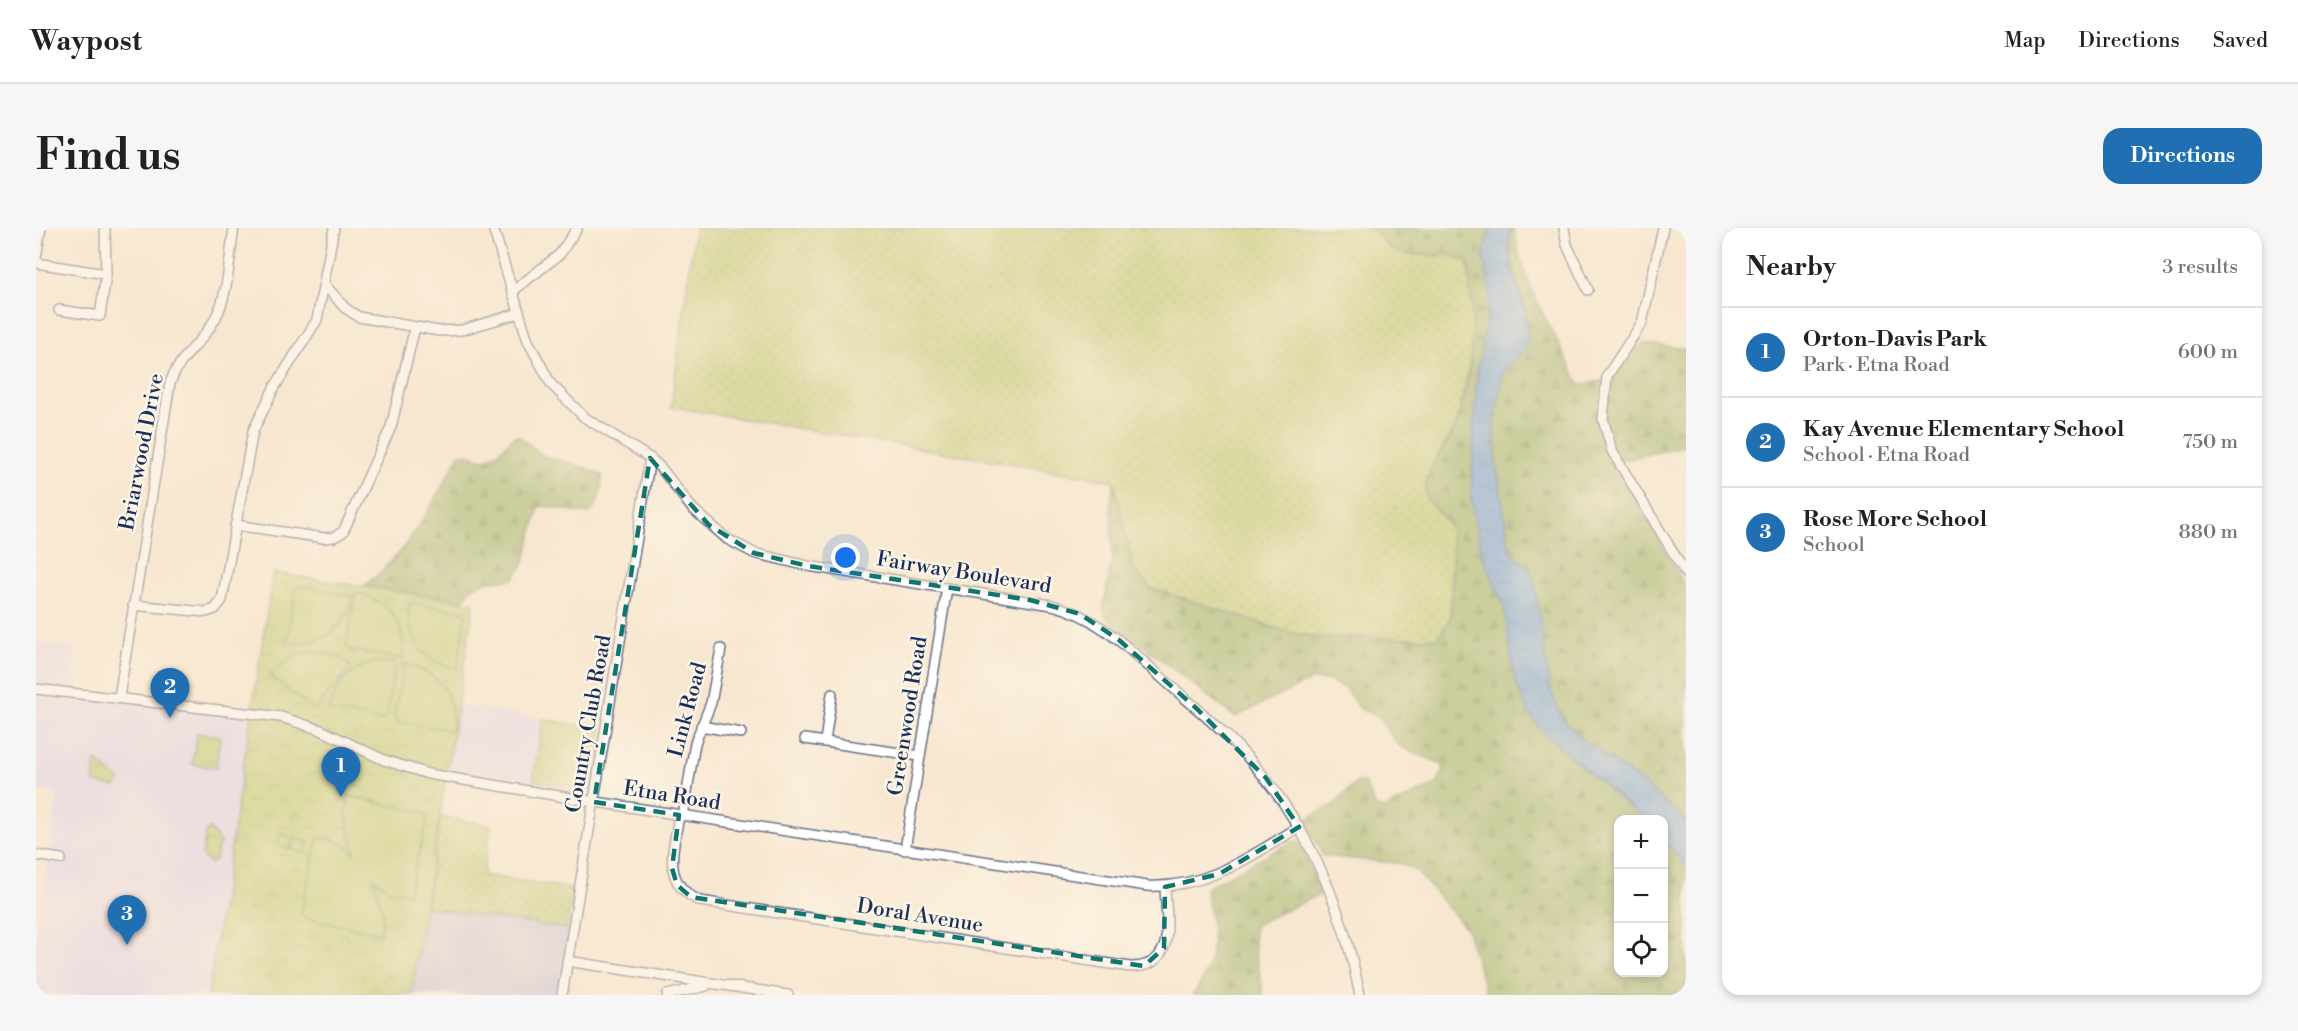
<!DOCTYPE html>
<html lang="en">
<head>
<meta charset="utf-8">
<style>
	:root { --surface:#fff; --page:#f6f6f6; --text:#202124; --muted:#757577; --line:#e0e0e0; --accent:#1f6fb2 }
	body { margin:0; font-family:"Libre Bodoni",serif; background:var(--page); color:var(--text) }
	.controls { position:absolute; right:18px; bottom:18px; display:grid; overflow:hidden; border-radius:12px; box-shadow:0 3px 9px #0003 }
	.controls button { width:54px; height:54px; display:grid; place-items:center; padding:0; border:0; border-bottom:2px solid var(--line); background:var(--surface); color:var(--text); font:30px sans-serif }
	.you { position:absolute; left:810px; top:330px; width:21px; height:21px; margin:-15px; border:4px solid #fff; border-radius:50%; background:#1a73e8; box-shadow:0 0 0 9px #1a73e833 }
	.badge { display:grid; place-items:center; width:39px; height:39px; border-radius:50%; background:var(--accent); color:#fff; font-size:20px; font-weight:700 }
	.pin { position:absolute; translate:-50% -50px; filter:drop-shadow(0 2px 3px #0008) }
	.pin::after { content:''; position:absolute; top:32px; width:21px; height:18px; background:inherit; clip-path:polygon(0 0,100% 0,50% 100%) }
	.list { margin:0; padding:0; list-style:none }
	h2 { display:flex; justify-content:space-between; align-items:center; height:78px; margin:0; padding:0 24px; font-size:26px }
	h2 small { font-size:20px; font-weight:400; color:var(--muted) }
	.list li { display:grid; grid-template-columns:39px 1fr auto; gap:18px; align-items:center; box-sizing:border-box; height:90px; padding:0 24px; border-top:2px solid var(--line) }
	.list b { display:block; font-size:22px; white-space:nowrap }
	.list p { margin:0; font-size:20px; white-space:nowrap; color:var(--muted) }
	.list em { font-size:20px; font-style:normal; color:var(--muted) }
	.icon { flex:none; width:33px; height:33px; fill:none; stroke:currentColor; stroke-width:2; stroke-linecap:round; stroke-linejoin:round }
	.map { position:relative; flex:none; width:1650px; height:767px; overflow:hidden; border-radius:18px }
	header { display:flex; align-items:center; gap:36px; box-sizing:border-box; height:84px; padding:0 30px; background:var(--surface); border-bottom:2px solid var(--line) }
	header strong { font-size:28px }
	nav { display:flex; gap:33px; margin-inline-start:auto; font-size:21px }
	.intro { display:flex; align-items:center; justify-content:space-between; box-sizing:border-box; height:144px; padding:0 36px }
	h1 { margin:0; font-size:42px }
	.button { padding:15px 27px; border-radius:18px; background:var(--accent); color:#fff; font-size:21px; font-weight:700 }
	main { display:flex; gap:36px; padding:0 36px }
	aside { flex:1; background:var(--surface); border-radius:18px; box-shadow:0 3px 9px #0003 }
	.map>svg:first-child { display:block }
</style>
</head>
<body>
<header>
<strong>Waypost</strong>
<nav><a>Map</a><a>Directions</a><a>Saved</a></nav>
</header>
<div class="intro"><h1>Find us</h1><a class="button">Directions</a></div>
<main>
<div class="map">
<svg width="1650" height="767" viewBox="0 0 1650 767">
	<defs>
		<pattern id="grass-dots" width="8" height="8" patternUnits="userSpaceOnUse" patternTransform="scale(1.5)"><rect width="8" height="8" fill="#bccb6d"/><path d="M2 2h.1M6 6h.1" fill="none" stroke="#98a55d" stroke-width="1.8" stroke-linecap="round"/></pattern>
		<pattern id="forest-firs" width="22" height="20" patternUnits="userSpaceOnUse" patternTransform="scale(1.5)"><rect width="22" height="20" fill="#95af60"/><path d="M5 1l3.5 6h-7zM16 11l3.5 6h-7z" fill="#798f52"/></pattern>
		<pattern id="park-crowns" width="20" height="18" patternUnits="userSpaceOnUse" patternTransform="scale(1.5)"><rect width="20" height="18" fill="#bccb6d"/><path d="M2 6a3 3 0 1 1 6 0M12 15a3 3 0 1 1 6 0" fill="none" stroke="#98a55d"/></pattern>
		<pattern id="water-ripples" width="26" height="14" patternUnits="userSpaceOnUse" patternTransform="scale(1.5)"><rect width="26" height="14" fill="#699ed6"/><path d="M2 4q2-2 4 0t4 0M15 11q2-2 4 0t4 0" fill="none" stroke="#5681b1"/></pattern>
	</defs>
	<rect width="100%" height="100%" fill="#fcf5e5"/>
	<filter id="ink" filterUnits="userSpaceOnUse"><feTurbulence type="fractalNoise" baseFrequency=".0167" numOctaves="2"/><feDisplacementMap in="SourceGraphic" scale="12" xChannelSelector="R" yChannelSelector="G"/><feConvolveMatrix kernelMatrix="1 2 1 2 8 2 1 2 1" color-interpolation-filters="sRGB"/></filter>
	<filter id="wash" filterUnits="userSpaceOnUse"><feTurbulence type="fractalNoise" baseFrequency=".008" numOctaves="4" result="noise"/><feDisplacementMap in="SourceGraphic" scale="24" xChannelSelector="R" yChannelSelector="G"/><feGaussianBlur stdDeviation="1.35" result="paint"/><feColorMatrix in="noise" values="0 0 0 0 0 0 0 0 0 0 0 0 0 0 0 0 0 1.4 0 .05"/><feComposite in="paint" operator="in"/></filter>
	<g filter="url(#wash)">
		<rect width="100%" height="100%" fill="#f8e7d0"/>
		<g fill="#e1d4f3">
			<path d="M0,414l40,6 -2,47 176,20 -42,280h-172v-61l22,-141 -22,-3z"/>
			<path d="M422,476l85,15 -13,72 -84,-14z"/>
		</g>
		<path fill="#c5c0da" d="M390,679l147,23 -10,65h-152z"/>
		<g fill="url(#grass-dots)" stroke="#6c7d66" stroke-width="1.5">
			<path d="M659,0h678c5,6 10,14 15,19 22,16 57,1 79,15l5,35v55l-16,74 -24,40 -5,31 21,26 5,15 -3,81 -12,19 -122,-1 -28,-5 -137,-44 -18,-21 -19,-86 -443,-74z"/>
			<path d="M507,491l60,10 -11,62 -59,-10z"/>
			<path d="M404,589l51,8 -8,50 91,14 -7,40 -141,-22z"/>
		</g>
		<g fill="url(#forest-firs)" stroke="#586f5f" stroke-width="1.5">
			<path d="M1337,0h117l-7,30 7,29 -1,19 -12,70 -6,123 11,54 22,53 4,20 58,128 78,65 -26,1v152h46v-132l22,26v129h-199l-21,-67 -50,-57 -13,-7 -80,-8 -18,-37 27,-13 25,-24h7l12,25 8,2 53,-25 7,-14 -3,-6 -42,-18 -21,-29 -18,-8 -15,-20 -16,-9h-18l-76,37 -129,-100 -3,-7 9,-52 -1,-55 3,-22 19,86 18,21 137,44 28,5 122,1c4,-6 10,-13 12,-20 4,-14 5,-82 -2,-95 -7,-11 -26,-22 -23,-37 3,-23 24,-40 31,-61 19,-52 18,-108 12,-163 -23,-15 -58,1 -80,-15 -5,-5 -10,-13 -15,-19z"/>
			<path d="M1475,0h3c7,55 42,108 66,157l32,-6 5,-9 26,-27 43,6v97l-71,16 -2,8 35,50 38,67v234l-47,-41 -55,-39 -21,-22 -13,-29 -21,-122 -19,-17 -14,-89 -2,-38 9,-53 21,-21c1,-11 3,-23 2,-34 -4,-32 -21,-52 -15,-88z"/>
			<path d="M478,208h5l25,20 42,12 16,7c0,14 -3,31 -14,39l-45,-8 -4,2 -15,55 -11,16c-25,3 -38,-1 -51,23l-98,-16c45,-33 70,-85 96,-132 7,-1 12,2 19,4 14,4 25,-13 35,-22z"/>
			<path d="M1255,614h8l21,47 -1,6 -63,29c-7,18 6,50 7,71h-71c28,-34 21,-65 14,-105l3,-4z"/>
		</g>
		<g fill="url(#park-crowns)" stroke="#6c7d66" stroke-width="1.5">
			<path d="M237,345l201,30 -63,392h-203z"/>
			<path d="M161,505l23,3 -4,32 -24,-4z"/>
			<path d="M60,533l25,19 -5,7 -23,-4z"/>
			<path d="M174,601l10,13 -6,19 -4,2 -8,-7 4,-25z"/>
		</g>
		<g fill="#bccb6d" stroke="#6c7d66" stroke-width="1.5">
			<path d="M264,358l53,10c-8,35 -31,49 -66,47l8,-53z"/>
			<path d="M320,365c36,9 49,29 47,66l-54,-9 -3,-4z"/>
			<path d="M373,375l54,8 3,4 -9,54c-35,-8 -50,-31 -48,-66z"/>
			<path d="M276,423l26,6 13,9 -34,42 -5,1 -42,-34 21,-18z"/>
			<path d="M343,434h16l-8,54 -4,4 -54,-9c7,-28 21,-44 50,-49z"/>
			<path d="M368,436c37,9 50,29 48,66l-54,-8 -4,-5z"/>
			<path d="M313,568l76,17 3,5 -20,76 -20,-5 -15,-11 10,36 -3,19 -76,-15 -3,-5 17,-76 20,4 17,12 -9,-39z"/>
			<path d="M244,606l28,8 -3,11 -14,-4 3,-10 -4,10 -14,-4z"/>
		</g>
		<path fill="url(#water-ripples)" stroke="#42669a" stroke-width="1.5" d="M1454,0h21l-3,17 3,20 15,51 2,22 -4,12 -21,21 -9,53 2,38 14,89 19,17 5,12 16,110 13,29 21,22 55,39 47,41v45l-22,-26v-20l-20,-1 -104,-90 -14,-22 -11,-26 -11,-75 -22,-53 -11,-54 6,-123 12,-70 1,-19 -7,-29z"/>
	</g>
	<g filter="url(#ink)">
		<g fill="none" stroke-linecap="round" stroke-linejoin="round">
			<defs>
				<g id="minor">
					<path d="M457,0l35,113 23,43 33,33 66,41 11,10 31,40 35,31 27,14 54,13 244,39c45,11 76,43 109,72 27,24 54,46 78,71 66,69 103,155 121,247"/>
					<path d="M1528,0l3,17 21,45"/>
					<path d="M1627,0l-21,95 -35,53 -4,43 9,32 74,123"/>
					<path d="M0,30l5,-30"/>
					<path d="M0,35l70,11"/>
					<path d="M289,57l20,23 14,9 80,14 23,-1 57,-17"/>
					<path d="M477,63l47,-37 17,-26"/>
					<path d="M23,82l41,6 6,-42 -1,-46"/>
					<path d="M199,297l89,13 10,-1 9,-5 48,-105 24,-100"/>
					<path d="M97,377l73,7 9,-3 7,-9 31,-169 21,-43 43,-68 17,-92"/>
					<path d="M0,461l245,28 40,13 63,30 44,14 155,26 564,86c59,3 103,-29 152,-59"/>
					<path d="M83,469l51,-314c10,-28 32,-39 45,-64 14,-25 14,-62 19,-91"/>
					<path d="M665,498l40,7"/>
					<path d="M769,511l115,17"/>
					<path d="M789,513l7,-47"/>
					<path d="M643,587c-5,34 -19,68 21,86l430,66c48,1 36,-48 35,-80"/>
					<path d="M647,588l12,-73 16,-40 10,-54"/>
					<path d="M869,622l42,-262"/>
					<path d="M0,627l25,4"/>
					<path d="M531,733l221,34"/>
					<path d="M526,767l88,-537"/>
					<path d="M631,767l39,-9"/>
				</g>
			</defs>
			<use href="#minor" stroke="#686f86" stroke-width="12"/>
			<use href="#minor" stroke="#fff" stroke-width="9"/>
		</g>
	</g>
	<path d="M0 0H1650V767H0ZM614,230l59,67 45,28 54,13 222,34 50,14 39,26 77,68 70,70 33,49 -80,47 -54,13 -1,61 -20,18 -453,-69 -14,-12 -5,-17 7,-53 -85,-13z" fill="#f8e7d0" fill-opacity=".55" fill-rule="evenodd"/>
	<path fill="none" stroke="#0f766e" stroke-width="4.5" stroke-dasharray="12 8" stroke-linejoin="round" d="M614,230l59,67 45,28 54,13 222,34 50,14 39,26 77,68 70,70 33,49 -80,47 -54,13 -1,61 -20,18 -453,-69 -14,-12 -5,-17 7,-53 -85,-13z"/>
	<g text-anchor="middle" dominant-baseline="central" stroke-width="5" stroke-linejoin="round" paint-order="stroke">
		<g font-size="21" fill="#1b2f5e" stroke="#fcf5e5">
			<text transform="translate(106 224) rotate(-79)">Briarwood Drive</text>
			<text transform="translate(928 345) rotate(9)">Fairway Boulevard</text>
			<text transform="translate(652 482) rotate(-75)">Link Road</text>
			<text transform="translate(872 488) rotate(-81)">Greenwood Road</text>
			<text transform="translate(553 496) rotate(-80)">Country Club Road</text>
			<text transform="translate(636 568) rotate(9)">Etna Road</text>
			<text transform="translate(884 688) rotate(9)">Doral Avenue</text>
		</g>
	</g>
</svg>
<div class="controls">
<button>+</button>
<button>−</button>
<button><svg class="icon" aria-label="locate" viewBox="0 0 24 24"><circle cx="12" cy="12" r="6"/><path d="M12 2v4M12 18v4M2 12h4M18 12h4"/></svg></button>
</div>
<div class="you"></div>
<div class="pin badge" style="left:305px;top:569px">1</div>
<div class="pin badge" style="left:134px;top:490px">2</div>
<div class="pin badge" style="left:91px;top:717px">3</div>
</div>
<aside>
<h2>Nearby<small>3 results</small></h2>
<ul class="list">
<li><span class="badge">1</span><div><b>Orton-Davis Park</b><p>Park · Etna Road</p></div><em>600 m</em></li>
<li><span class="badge">2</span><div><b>Kay Avenue Elementary School</b><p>School · Etna Road</p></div><em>750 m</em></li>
<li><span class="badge">3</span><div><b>Rose More School</b><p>School</p></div><em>880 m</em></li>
</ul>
</aside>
</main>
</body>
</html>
